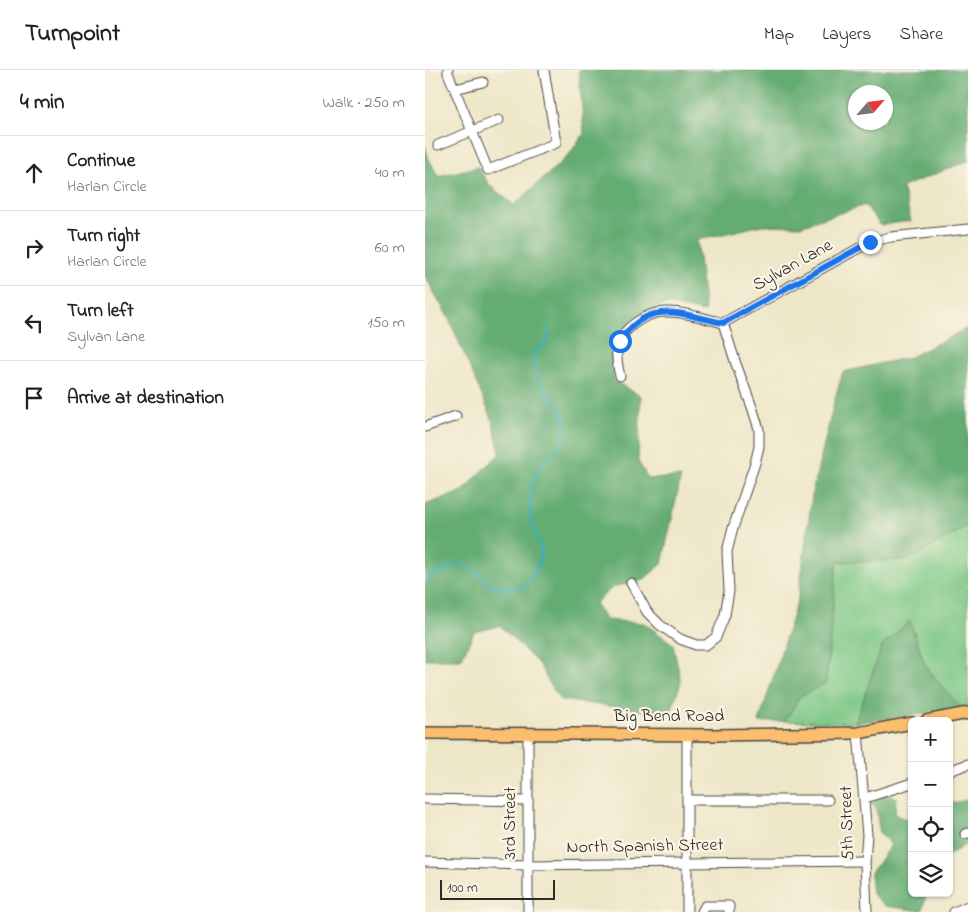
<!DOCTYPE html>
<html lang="en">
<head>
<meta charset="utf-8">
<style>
	:root { --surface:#fff; --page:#f2f2f2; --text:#222; --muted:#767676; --line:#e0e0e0 }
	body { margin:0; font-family:"Indie Flower",sans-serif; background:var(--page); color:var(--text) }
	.controls { position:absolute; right:15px; bottom:15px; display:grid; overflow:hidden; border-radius:8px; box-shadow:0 1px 4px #0004 }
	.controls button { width:45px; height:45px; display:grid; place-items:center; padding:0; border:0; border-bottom:1px solid var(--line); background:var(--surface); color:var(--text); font:25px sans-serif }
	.compass { position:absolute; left:423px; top:15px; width:45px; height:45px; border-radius:50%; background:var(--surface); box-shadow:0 1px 4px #0004; rotate:62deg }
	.scale { position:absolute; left:15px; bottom:12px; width:115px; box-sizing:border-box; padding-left:5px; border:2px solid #2b2b2b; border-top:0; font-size:14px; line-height:18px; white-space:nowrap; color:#2b2b2b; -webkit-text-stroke:4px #fcf5e5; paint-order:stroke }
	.stop { position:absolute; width:15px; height:15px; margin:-11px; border:4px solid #1a73e8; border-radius:50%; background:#fff }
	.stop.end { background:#1a73e8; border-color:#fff; box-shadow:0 1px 5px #0008 }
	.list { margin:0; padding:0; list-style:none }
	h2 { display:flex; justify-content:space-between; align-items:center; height:65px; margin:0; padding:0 20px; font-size:21px }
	h2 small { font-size:16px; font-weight:400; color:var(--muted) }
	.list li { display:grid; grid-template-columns:32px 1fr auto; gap:15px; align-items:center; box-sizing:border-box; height:75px; padding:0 20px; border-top:1px solid var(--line) }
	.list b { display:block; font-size:19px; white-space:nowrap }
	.list p { margin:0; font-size:16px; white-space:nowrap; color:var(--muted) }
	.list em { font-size:16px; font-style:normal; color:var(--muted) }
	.icon { flex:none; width:28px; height:28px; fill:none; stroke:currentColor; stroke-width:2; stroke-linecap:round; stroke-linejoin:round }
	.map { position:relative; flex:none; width:543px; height:842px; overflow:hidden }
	header { display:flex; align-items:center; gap:30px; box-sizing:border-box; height:70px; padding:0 25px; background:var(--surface); border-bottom:1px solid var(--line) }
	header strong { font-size:24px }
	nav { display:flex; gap:28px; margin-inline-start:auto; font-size:18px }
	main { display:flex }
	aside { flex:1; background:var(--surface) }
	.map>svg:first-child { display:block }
</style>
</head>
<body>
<header>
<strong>Turnpoint</strong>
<nav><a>Map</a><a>Layers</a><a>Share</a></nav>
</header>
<main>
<aside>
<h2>4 min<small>Walk · 250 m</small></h2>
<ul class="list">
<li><svg class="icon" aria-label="ahead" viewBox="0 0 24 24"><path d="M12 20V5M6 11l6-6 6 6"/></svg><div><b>Continue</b><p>Harlan Circle</p></div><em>40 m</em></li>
<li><svg class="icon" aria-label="right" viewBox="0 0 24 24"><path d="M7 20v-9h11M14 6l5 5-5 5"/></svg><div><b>Turn right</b><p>Harlan Circle</p></div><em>60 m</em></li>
<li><svg class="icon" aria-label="left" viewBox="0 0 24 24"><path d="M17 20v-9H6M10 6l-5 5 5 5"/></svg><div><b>Turn left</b><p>Sylvan Lane</p></div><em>150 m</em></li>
<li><svg class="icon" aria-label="arrive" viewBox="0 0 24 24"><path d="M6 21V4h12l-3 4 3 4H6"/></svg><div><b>Arrive at destination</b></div></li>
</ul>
</aside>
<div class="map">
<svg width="543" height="842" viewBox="0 0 543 842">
	<rect width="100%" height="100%" fill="#fcf5e5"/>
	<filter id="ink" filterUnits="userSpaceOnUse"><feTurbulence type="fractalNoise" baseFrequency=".02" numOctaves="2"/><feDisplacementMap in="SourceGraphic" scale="10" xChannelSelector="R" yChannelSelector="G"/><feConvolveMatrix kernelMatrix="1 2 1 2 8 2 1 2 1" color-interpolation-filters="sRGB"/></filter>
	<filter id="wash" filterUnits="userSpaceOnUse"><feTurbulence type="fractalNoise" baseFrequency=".0096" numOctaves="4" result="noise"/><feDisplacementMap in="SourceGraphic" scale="20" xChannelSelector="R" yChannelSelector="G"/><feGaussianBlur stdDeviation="1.12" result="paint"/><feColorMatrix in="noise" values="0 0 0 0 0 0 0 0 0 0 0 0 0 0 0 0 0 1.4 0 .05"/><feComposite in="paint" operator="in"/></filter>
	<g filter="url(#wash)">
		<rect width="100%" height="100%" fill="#ede6c7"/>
		<path fill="#7bc785" stroke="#537958" d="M543,455v181l-7,2 -22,-25 -14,-19 -15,-42 -28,24 -27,77 -70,-2 15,-25 26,-13 11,-121 71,-2 46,-26z"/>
		<g fill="#64ac72" stroke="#486c4e" fill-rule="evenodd">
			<path d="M154,0h389v91l-66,26 9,34 -31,4 -15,-20 -65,21 -38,-1 -65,15 8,72 -40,-8 -31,13 -23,31 3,33 27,15 -3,65 10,18 33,-2 -19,87 -19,16 -30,7 -18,16 11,17 38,3 29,21 8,38 -11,32 -110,-14 -8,-12 -13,-24 -39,-38 -26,6 -13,27h-36v-154l38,-14 37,-38 -8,-34 -42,-98 -25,-45v-131l3,12 10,19 40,-9 12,19 24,19 54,-49 16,-22zM430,22h30v30h-30z"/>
			<path d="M543,258v197l-14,9 -46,26 -71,2 -11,121 -26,13 -15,25 -26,1 39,-124 15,-109 23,-94 7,-23 67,-15z"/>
			<path d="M485,551l15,44 14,18 22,25 -106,15 27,-77z"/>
			<path d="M462,724l9,3 -1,18 11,4 6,-2v76h15l-5,18 -37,-5 -13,-12 -2,-20 21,-29 -11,-11 -4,-25 -7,-7z"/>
			<path d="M542,730l1,1v42l-19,12v-51z"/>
		</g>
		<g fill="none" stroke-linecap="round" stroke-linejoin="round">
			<path stroke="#3cadb6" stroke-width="2.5" d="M0,514l7,-9 27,-12 16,8 16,14 13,4 20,-2 11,-14 7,-21 -12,-34 1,-34 13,-24 17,-15 4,-14 -1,-15 -19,-26 -11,-21v-18l14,-10 1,-14"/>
		</g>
	</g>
	<g filter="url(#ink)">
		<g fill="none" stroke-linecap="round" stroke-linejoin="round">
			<defs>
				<g id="minor">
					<path d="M23,0v3l40,97 68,-27 -12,-73"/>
					<path d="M30,19l28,-7"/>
					<path d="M13,75l61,-25"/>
					<path d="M298,253l147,-81 21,-5 77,-8"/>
					<path d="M195,306c-2,-8 -4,-18 -3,-27 4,-21 29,-37 49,-37 16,-1 42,7 57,11"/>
					<path d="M0,357l31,-11"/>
					<path d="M206,513l16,29 13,13 20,14 16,6h10l10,-8 9,-22 4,-24 -2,-39 5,-21 23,-68 4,-16v-18l-7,-22 -16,-43 -13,-41"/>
					<path d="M433,663l9,102 -2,26 2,51"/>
					<path d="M262,664v178"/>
					<path d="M524,701l19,-7"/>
					<path d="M440,728l47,-15"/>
					<path d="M0,729l103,2"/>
					<path d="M262,730h141"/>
					<path d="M540,764l3,-1"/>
					<path d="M0,792l102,3 338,-4"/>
					<path d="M103,842v-178"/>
					<path d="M277,842l3,-6h24v6"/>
					<path d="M529,842l14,-6"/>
				</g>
				<g id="major">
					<path d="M501,651l42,-8"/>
					<path d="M0,663l289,2 144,-2 54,-10"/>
				</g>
			</defs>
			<use href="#minor" stroke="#484742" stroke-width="11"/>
			<use href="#major" stroke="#484742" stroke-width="14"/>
			<use href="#minor" stroke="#fff" stroke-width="9"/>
			<use href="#major" stroke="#fbbe6e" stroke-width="11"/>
		</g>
	</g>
	<g fill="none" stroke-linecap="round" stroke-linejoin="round" filter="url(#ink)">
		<path stroke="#1a73e8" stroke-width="6" d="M195,271c29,-43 61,-27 103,-18l147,-81"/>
	</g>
	<g text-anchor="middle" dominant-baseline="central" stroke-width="4.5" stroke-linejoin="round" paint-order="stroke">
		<g font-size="18" fill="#2b2b2b" stroke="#fcf5e5">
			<text transform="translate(368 196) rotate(-29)">Sylvan Lane</text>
			<text x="244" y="647">Big Bend Road</text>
			<text transform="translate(86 753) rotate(-90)">3rd Street</text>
			<text transform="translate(423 753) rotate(-92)">5th Street</text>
			<text transform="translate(220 777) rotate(-1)">North Spanish Street</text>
		</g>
	</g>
</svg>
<div class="controls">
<button>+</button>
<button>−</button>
<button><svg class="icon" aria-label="locate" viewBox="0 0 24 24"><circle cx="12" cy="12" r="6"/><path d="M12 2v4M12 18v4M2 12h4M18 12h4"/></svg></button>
<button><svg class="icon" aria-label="layers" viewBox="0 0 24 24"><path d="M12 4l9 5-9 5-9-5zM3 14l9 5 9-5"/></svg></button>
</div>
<svg class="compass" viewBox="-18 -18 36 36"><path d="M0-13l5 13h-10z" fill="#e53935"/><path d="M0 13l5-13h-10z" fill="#767676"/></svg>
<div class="scale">100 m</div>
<div class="stop" style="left:195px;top:271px"></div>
<div class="stop end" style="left:445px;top:172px"></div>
</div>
</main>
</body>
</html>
